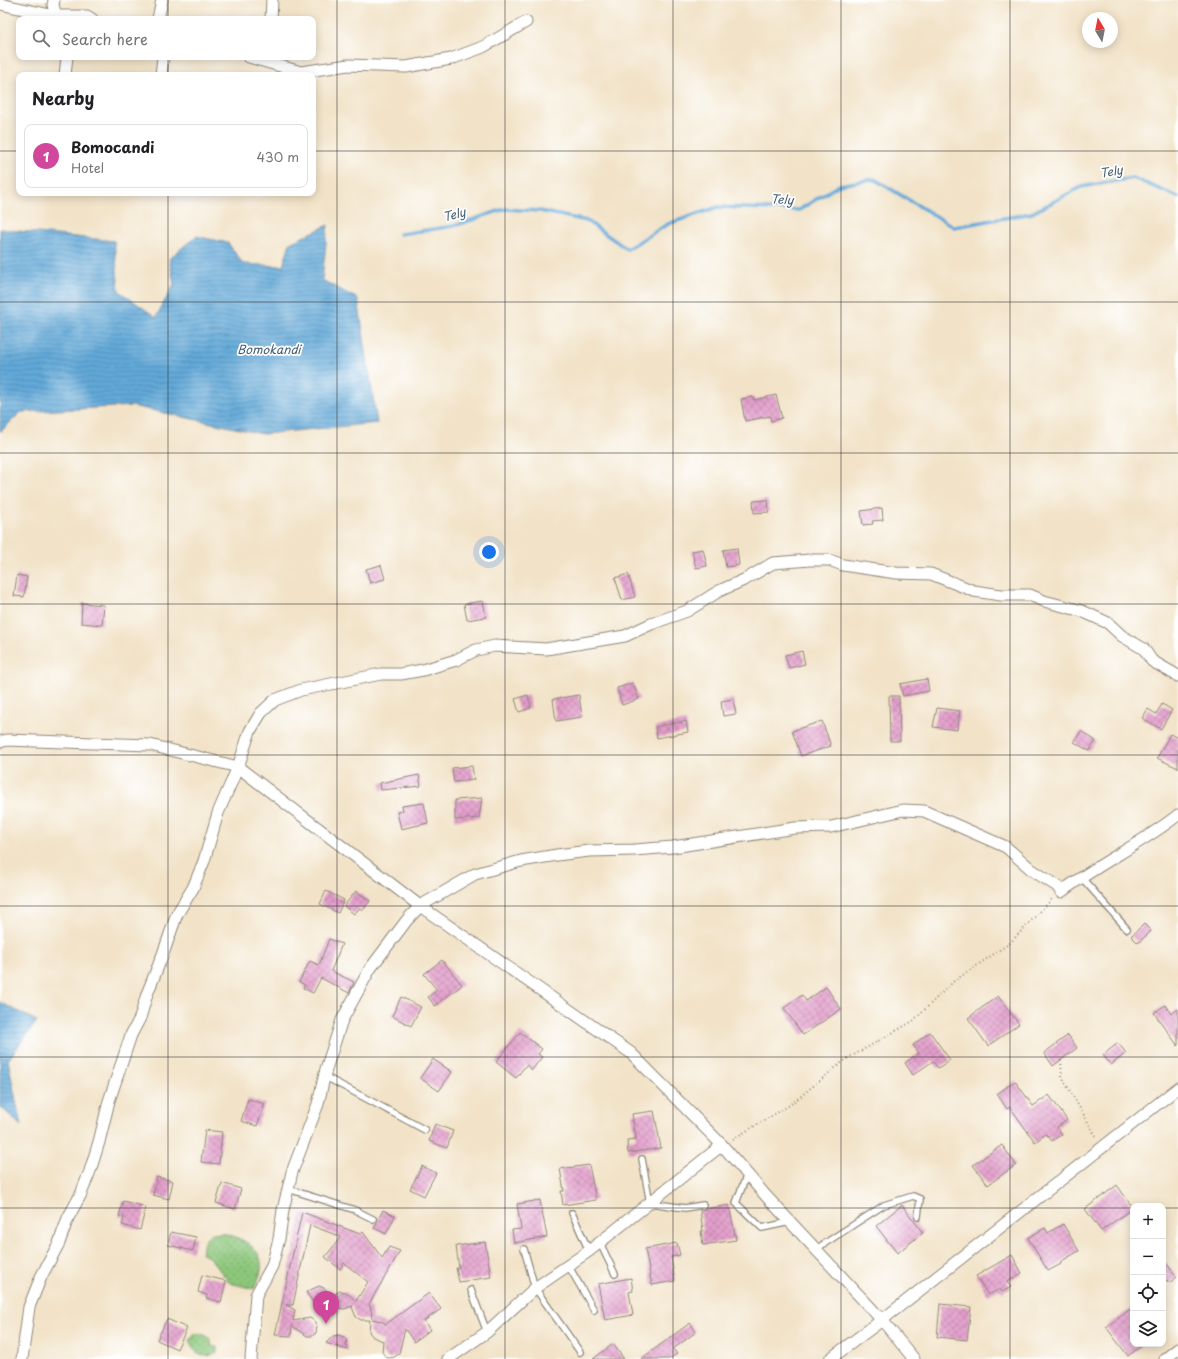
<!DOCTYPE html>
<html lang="en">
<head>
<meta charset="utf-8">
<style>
	:root { --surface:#fff; --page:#f6f6f6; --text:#202124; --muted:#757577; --line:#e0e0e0; --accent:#1a73e8 }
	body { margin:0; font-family:"Playpen Sans",sans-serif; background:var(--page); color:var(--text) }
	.controls { position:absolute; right:12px; bottom:12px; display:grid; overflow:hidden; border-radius:8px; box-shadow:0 2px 10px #0003 }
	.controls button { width:36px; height:36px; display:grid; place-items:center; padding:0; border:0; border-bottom:1px solid var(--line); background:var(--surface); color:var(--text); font:20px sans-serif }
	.compass { position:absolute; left:1082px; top:12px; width:36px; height:36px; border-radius:50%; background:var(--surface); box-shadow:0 2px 10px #0003; rotate:350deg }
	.you { position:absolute; left:489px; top:552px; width:14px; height:14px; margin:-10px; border:3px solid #fff; border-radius:50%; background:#1a73e8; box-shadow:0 0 0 6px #1a73e833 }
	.badge { display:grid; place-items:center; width:26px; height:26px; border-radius:50%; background:var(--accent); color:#fff; font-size:13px; font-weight:700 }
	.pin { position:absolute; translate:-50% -33px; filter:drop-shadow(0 1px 2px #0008) }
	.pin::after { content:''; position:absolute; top:21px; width:14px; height:12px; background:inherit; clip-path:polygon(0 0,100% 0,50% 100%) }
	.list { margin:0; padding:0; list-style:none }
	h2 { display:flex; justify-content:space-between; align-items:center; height:52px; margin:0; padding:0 16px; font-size:17px }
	h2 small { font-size:13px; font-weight:400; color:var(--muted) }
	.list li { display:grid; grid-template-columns:26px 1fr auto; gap:12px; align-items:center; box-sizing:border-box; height:64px; margin:0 8px 8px; padding:0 8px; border:1px solid var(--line); border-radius:8px }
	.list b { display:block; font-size:15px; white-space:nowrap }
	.list p { margin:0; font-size:13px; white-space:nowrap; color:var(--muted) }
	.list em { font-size:13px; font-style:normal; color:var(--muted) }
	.icon { flex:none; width:22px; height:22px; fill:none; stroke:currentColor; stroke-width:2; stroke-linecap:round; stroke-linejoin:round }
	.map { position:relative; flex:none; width:1178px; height:1359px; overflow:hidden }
	.search { position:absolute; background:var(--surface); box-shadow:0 2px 10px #0003; left:16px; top:16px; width:300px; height:44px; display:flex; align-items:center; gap:10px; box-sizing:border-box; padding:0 14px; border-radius:8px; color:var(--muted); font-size:15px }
	.panel { position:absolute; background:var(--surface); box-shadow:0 2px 10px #0003; left:16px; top:72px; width:300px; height:124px; border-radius:8px }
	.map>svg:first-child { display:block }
</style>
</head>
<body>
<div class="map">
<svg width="1178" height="1359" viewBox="0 0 1178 1359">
	<defs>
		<pattern id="grass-dots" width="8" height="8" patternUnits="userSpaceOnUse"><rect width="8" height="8" fill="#8dc77c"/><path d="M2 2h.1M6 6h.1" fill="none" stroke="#73a266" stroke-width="1.8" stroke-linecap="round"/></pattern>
		<pattern id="water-rules" width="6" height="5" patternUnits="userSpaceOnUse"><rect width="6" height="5" fill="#62a9d9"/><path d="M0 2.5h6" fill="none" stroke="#518ab0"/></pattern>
		<pattern id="building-cross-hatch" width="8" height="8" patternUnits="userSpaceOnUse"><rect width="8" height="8" fill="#e39dcb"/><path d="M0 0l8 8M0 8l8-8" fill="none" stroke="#b880a5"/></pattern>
	</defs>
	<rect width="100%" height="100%" fill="#fff"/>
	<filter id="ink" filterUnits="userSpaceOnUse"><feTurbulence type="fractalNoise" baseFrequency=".025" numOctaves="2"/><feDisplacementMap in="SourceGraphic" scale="8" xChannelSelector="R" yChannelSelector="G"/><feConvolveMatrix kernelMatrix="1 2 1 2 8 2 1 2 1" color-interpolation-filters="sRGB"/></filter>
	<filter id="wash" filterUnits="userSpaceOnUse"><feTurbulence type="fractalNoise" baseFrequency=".012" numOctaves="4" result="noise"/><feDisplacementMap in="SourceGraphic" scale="16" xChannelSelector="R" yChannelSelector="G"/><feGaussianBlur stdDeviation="0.9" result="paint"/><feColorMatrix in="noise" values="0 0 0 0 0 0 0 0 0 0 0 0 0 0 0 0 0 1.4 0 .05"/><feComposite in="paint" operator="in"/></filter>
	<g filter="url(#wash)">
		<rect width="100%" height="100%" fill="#f2e3c8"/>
		<g fill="url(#grass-dots)" stroke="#5c7954">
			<path d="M222,1233c18,4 43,15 39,38 -1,6 -5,13 -7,18l-24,-6 -20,-25 -9,-5 3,-11 6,-8z"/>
			<path d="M199,1333l8,3 4,4v3l2,4h4v6c-13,6 -23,3 -27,-12l4,-6z"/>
		</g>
		<g fill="url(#water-rules)" stroke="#466a82">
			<path d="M328,225l-6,55 36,19 19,124 -114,11 -131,-28 -111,6 -21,20v-203l114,12 5,50 37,26 18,-33 -5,-25 27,-23 32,7 15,21 40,2 7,-23z"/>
			<path d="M0,1002l37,19 -29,39 13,66 -21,-20z"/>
		</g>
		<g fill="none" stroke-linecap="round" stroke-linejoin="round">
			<path stroke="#62a9d9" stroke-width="3.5" d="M400,234l54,-8 50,-17 36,2 47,10 40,28 41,-25 50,-17 81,3 40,-25 35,-6 80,48 78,-14 49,-26 52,-9 45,19"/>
		</g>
		<g id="blocks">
			<g fill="url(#building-cross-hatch)">
				<path d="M776,395l6,23 -11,3 -1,-5 -25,5 -4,-22 12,-2 1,3z"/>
				<path d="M768,500l1,12 -15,1 -1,-12z"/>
				<path d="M882,508l1,12 -11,1 1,3 -10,1 -2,-14z"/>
				<path d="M737,548l2,17 -13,2 -3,-17z"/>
				<path d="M703,549l4,17 -11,2 -4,-17z"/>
				<path d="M381,565l4,14 -15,4 -4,-14z"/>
				<path d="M628,574l7,23 -13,3 -7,-22z"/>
				<path d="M17,575l10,2 -3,20 -10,-1z"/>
				<path d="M483,601l3,16 -19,3 -3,-16z"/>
				<path d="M82,603l22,2 -2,20 -21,-2z"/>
				<path d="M802,651l3,13 -16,4 -4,-13z"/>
				<path d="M927,679l2,12 -26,5 -3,-12z"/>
				<path d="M633,683l6,16 -17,6 -5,-17z"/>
				<path d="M528,695l3,13 -12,4 -4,-13z"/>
				<path d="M579,695l3,22 -26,4 -3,-22z"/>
				<path d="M889,696h10l1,45h-10z"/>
				<path d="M733,699l3,15 -13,2 -2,-15z"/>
				<path d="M1162,704l10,6 -11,19 -19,-11 6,-9 8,5z"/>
				<path d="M937,708l23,3 -3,19 -24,-3z"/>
				<path d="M686,721l2,11 -31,6 -2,-11z"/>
				<path d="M822,721l9,25 -30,10 -9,-25z"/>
				<path d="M1081,731l15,10 -7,10 -15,-9z"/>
				<path d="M1170,734l8,4v30l-21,-10z"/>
				<path d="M472,766l2,14 -20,2 -2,-14z"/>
				<path d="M419,775l2,11 -40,4 -1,-7z"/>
				<path d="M482,798l-3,20 -24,2v-20z"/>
				<path d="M424,803l4,20 -27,6 -4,-17 6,-1 -1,-5z"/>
				<path d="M326,891l18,9 -6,13 -18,-9z"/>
				<path d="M356,891l14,10 -7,9 -3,-2 -6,6 -10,-8z"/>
				<path d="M1144,924l7,7 -13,12 -7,-7z"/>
				<path d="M329,939l13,5 -11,27 23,11 -5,11 -28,-15 -8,15 -10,-5 2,-3 -6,-3 11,-21 9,4z"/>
				<path d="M442,960l20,25 -27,21 -7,-9 9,-7 -13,-16z"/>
				<path d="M826,987l15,22 -38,26 -19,-27 18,-13 4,6z"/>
				<path d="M998,996l21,28 -31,22 -20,-28z"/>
				<path d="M401,997l20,10 -10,19 -19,-10z"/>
				<path d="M1165,1005l6,9 7,-5v37l-24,-33z"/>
				<path d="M520,1032l22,17 -4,5 4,3 -10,13 -6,-5 -10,13 -20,-16z"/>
				<path d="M930,1032l20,28 -12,8 -5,-7 -20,14 -8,-12 14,-10 -6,-8z"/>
				<path d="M1068,1035l9,13 -24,18 -9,-13z"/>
				<path d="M1118,1043l8,10 -15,12 -8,-10z"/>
				<path d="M433,1059l19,13 -13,19 -19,-13z"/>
				<path d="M1015,1081l18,25 16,-11 18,25 -10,7 5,7 -10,7 -6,-7 -11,8 -25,-35 -3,2 -10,-15z"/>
				<path d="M248,1099l17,5 -8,22 -16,-5z"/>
				<path d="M654,1111l7,37 -33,5 -1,-13 9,-1 -4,-25z"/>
				<path d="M435,1124l18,7 -6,17 -18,-7z"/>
				<path d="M205,1130l17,2 -3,32 -18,-2z"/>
				<path d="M1002,1145l14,20 -28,20 -15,-20z"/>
				<path d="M589,1165l7,35 -33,5 -2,-14h3l-4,-22z"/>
				<path d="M422,1166l14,7 -12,23 -14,-7z"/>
				<path d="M157,1177l16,4 -4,18 -16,-4z"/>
				<path d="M222,1183l19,6 -6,20 -19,-6z"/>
				<path d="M1117,1185l16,23 -32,23 -16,-22z"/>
				<path d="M540,1200l7,37 -33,6 -2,-13 9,-1 -4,-25z"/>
				<path d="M123,1201l23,6 -6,23 -18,-5 2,-8 -5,-1z"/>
				<path d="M729,1205l7,35 -33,5 -2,-14h2l-3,-21z"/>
				<path d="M902,1205l21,28 -26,20 -21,-27z"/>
				<path d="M383,1210l12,6 -9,18 -12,-6z"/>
				<path d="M302,1212l58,22 3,-2 19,26 7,-11 11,4 -31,53 2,5 1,10 9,2 5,3 43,-31 12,16 -17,12 6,9 -16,12 -9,-13 -6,24 -4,4 -6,1 -3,-1 -4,-5 1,-11 -10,-4 -4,-5 1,-12h-9l-5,-3 -4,-10 1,-1 -9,3 -6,-1 -7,-10 -11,6h-4l-4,-3 -6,-9 13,-6 5,2 7,8 9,-5 6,1 10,9 12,-19 -24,-19 -4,6 -15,-12 16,-20 -31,-12 -17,80h-7l9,5 -2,11 17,-3 4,3 3,5 -1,7 -4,3h-5l-15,-10 -1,10 -16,-1z"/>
				<path d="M1063,1224l16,27 -19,11 1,2 -13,7 -20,-33 17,-10 3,5z"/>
				<path d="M171,1232l25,5 -3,14 -25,-6z"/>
				<path d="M485,1242l6,35 -32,5 -3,-14h3l-3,-22z"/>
				<path d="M677,1243l3,12 -9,2 4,24 -23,4 -7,-36z"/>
				<path d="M1012,1255l10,18 -15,9 4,5 -9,5 -2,-3 -12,6 -12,-19z"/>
				<path d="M1163,1259l14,18 -8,6 -2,-3 -4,3z"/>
				<path d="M202,1275l24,6 -5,21 -15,-4 1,-3 -9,-3z"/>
				<path d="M631,1278l2,13 -4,1 4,23 -28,5 -7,-36z"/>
				<path d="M940,1304l31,3 -4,33 -30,-3z"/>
				<path d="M1133,1307v37h11l-16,12 -22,-29z"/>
				<path d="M167,1319l20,9 -10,21 -20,-9z"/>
				<path d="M690,1323l6,9 -23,17 4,5 -8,5h-28z"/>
				<path d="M338,1335l6,2 2,2 1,11 -21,-7 7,-7z"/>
				<path d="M613,1344l11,15h-31z"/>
			</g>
		</g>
	</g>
	<g filter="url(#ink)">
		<use href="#blocks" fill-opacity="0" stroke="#8e877a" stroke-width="1"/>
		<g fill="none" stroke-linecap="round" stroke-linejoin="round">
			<defs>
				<g id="service">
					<path d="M1081,877l46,52"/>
					<path d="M324,1076l101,54"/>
					<path d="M642,1159l8,44 35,5 18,-3"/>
					<path d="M747,1174l-11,29 26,25 28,-6"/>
					<path d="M288,1189l67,21 18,9"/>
					<path d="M572,1213l17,38"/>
					<path d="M600,1243l15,31"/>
					<path d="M524,1249l11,39 45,64"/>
					<path d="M816,1249l68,-44 29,-9 7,3 -2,18"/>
					<path d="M568,1265l26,45"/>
					<path d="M471,1290l16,42"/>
				</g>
				<g id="minor">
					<path d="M54,0l-1,5 4,14"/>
					<path d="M0,4l55,12h32l5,3"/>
					<path d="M158,19l4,-19"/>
					<path d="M271,19l1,-19"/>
					<path d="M249,57l52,15 47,-7 58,2 45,-8 32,-12 43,-25"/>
					<path d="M65,75l2,-18"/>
					<path d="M161,75l2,-18"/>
					<path d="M0,742l7,-2 143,5 88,22 182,139 211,147 91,92"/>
					<path d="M22,1359l7,-52 12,-30 18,-34 9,-25 13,-24 9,-23 9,-29 10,-41 22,-66 9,-17 7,-24 16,-40 14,-40 16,-26 11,-27 14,-48 20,-46 12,-36 11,-18 14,-13 26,-10 80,-16h20l22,-4 33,-10 20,-10 19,-4 51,3 79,-13 26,-12 36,-13 32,-20 27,-12 27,-16 37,-3h19l14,5 53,8 35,1 43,17 27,4h29l14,6 38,10 26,12 14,13 22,13 8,12 26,15"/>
					<path d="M251,1359l5,-64 16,-29 7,-27 4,-29 9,-38 26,-68 8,-35 16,-49 28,-51 37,-49 13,-14 55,-32 46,-13 36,-6 32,-4 45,-1 39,-3 122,-19 36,-1 72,-17 21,1 82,36 26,23 25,16 4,6c37,-28 80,-48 117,-77"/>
					<path d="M448,1359l39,-27 48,-44 54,-37 133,-106 44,51 116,124 296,-232"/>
					<path d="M830,1359l52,-39 32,39"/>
					<path d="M1165,1359l13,-10"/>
				</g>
			</defs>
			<use href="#service" stroke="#8e877a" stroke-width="8"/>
			<use href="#minor" stroke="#8e877a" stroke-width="13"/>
			<g stroke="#8e877a" stroke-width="2" stroke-dasharray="1 3" stroke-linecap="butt">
				<path d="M1061,1060l1,17 35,61"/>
				<path d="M733,1139l57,-34 55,-45 68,-39 41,-40 56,-38 42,-44"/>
			</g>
			<use href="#service" stroke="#fff" stroke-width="5.5"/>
			<use href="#minor" stroke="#fff" stroke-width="11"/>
		</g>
	</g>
	<path fill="none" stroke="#2b2b2b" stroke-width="1" stroke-opacity="0.55" d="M168,0v19M337,0v1359M505,0v1359M673,0v1359M841,0v1359M1010,0v1359M168,57v18M0,151h19M313,151h865M168,193v1166M0,302h1178M0,453h1178M0,604h1178M0,755h1178M0,906h1178M0,1057h1178M0,1208h1133M1163,1208h15"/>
	<g text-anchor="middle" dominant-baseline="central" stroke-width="3.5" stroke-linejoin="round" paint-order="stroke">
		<g font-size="12" font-style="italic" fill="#415d71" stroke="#fff">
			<text transform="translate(1111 171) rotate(-10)">Tely</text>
			<text transform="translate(782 199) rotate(2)">Tely</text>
			<text transform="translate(454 214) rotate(-15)">Tely</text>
			<text x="269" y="349">Bomokandi</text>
		</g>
	</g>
</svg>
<div class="controls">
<button>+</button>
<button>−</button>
<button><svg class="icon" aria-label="locate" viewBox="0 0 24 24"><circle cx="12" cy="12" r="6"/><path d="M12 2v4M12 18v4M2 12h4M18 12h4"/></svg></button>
<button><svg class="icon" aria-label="layers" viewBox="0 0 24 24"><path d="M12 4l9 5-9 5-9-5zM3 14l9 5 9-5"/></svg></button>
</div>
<svg class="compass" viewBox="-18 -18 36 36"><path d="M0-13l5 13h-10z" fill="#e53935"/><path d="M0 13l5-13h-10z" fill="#757577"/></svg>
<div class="you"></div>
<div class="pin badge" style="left:326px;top:1324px;background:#d1479c">1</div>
<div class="search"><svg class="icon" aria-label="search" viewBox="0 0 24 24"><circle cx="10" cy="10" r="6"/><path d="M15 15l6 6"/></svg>Search here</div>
<section class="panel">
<h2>Nearby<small></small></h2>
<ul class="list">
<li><span class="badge" style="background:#d1479c">1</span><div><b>Bomocandi</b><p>Hotel</p></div><em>430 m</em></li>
</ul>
</section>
</div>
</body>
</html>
